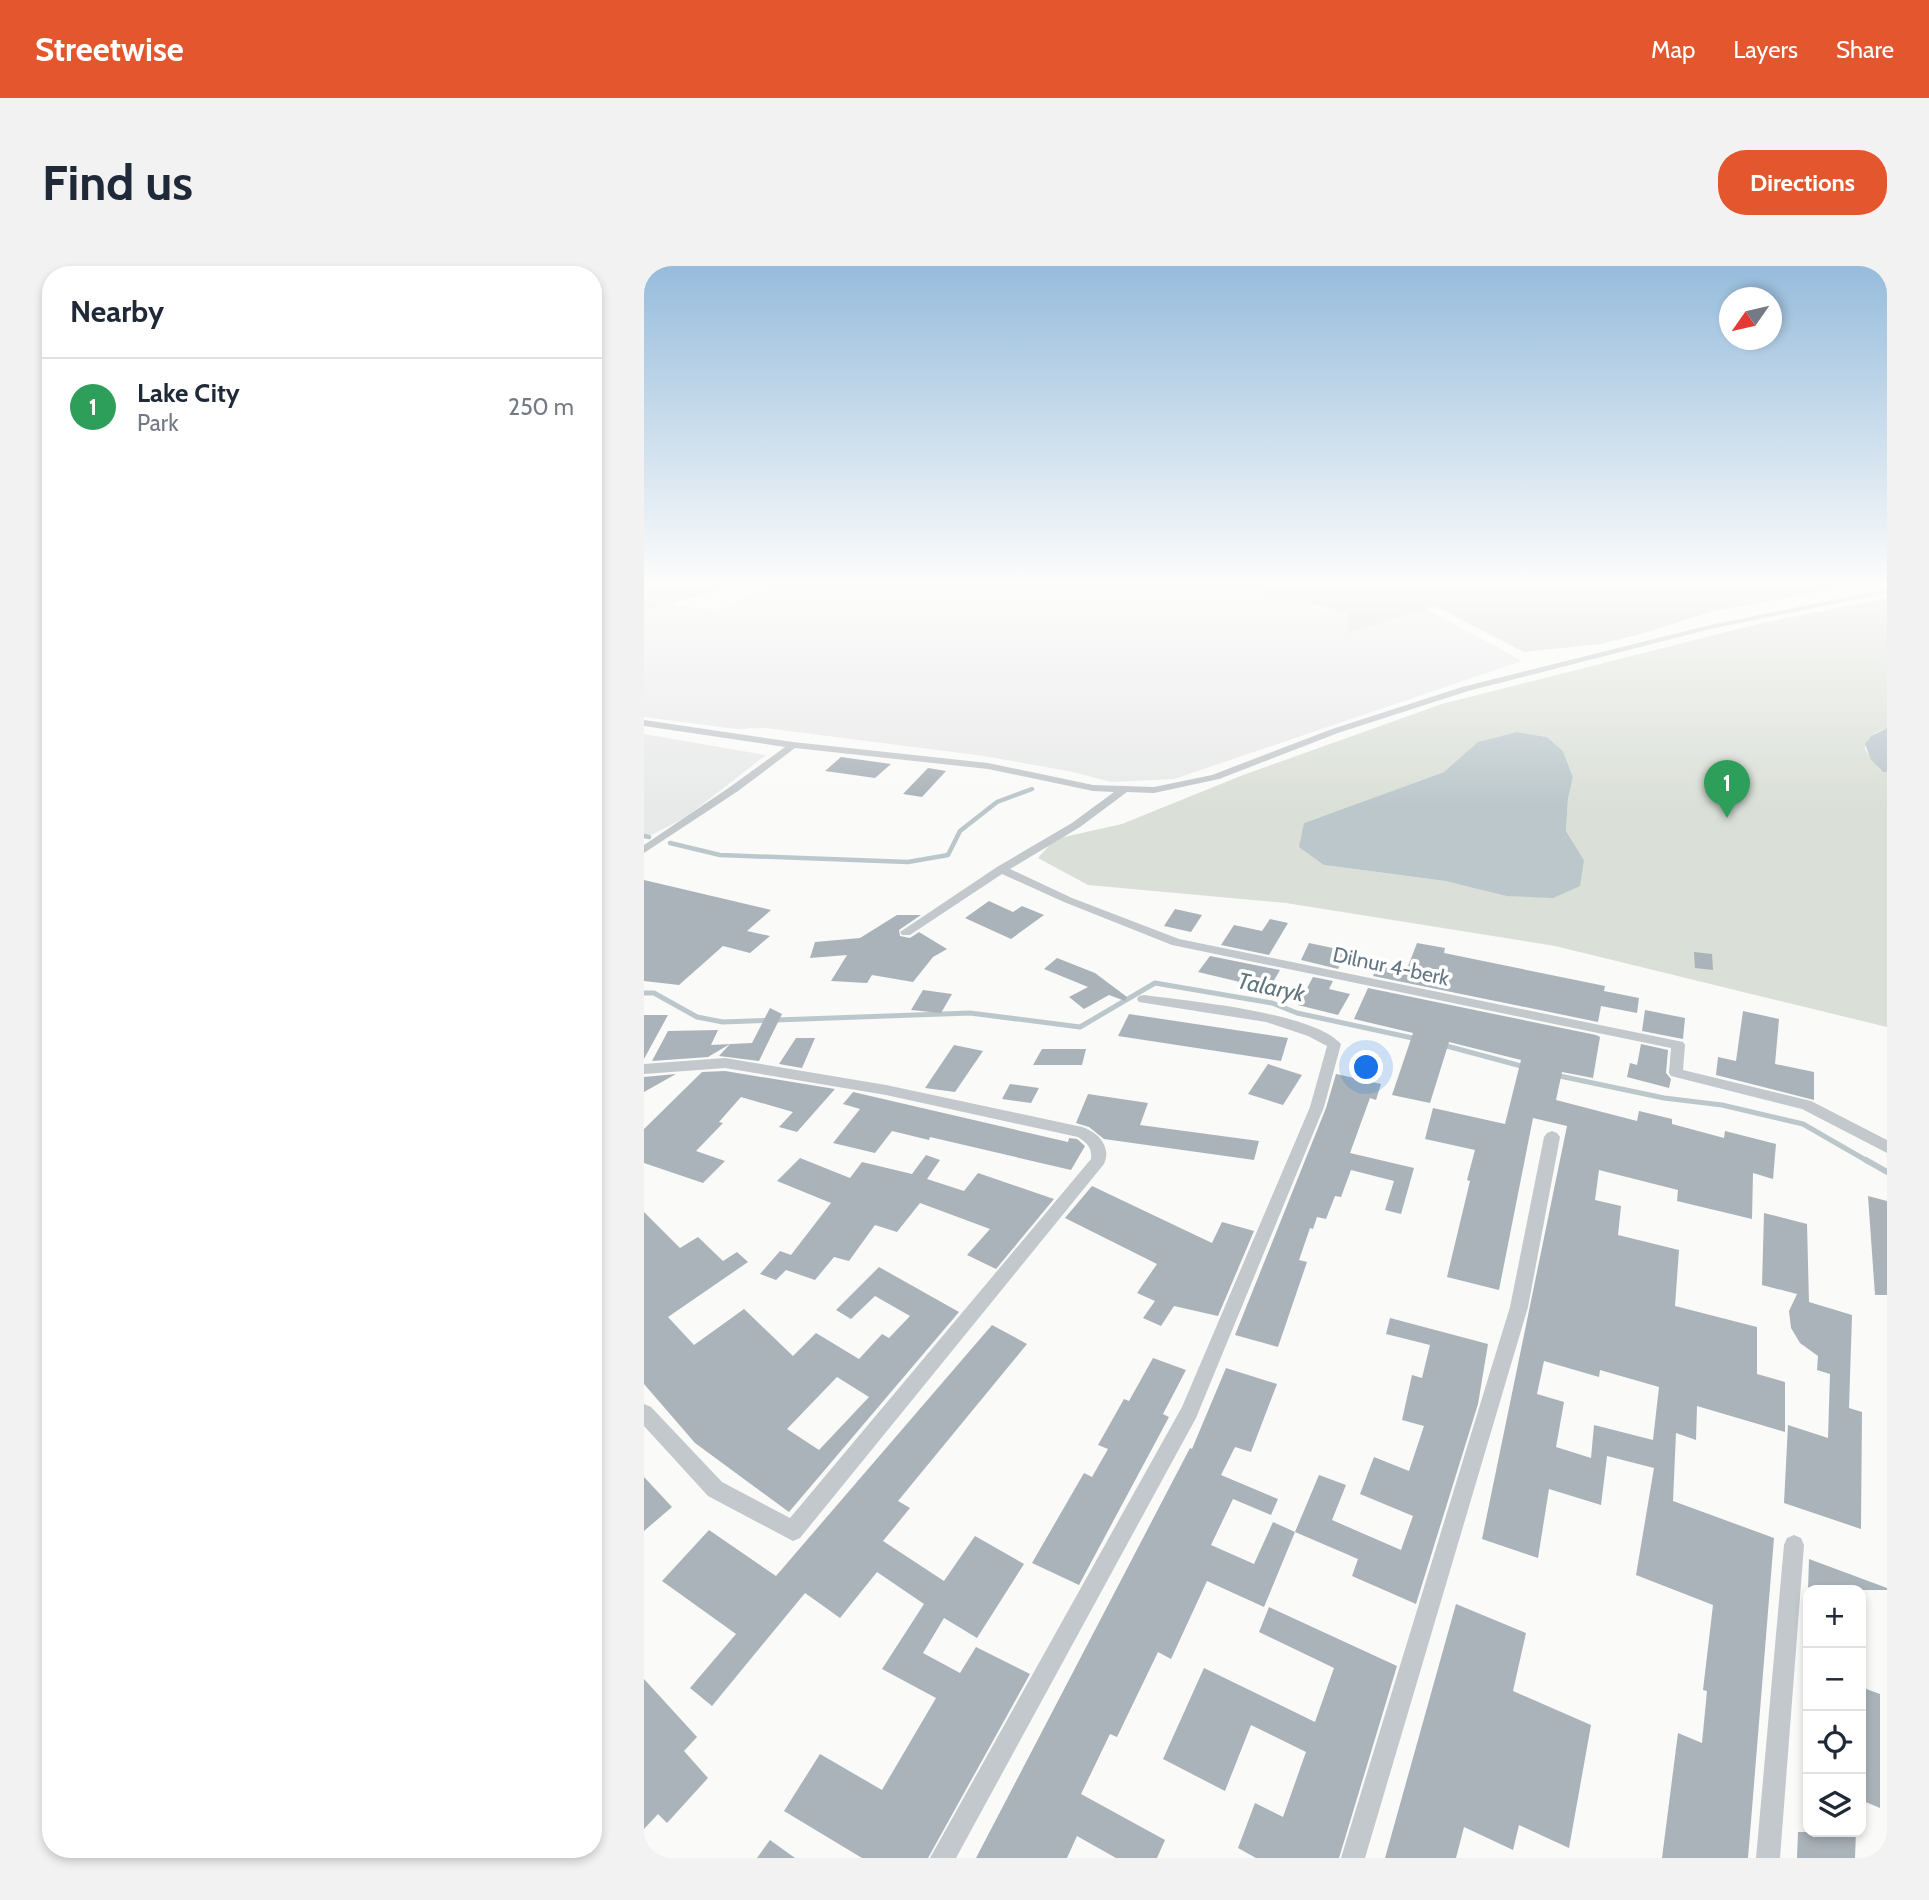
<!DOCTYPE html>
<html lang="en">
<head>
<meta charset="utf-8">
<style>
	:root { --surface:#fff; --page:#f2f2f3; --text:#1f2937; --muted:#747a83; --line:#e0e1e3; --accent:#e4572e }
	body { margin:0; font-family:Cabin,sans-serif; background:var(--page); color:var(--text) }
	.controls { position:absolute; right:21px; bottom:21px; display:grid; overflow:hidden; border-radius:14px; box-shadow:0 4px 10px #0003 }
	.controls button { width:63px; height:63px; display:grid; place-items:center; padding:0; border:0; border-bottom:2px solid var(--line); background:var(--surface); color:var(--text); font:35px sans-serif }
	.compass { position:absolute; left:1075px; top:21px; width:63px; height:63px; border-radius:50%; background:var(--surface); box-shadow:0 4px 10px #0003; rotate:236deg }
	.you { position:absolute; left:723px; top:802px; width:24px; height:24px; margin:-18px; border:5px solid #fff; border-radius:50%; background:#1a73e8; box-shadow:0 0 0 10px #1a73e833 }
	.badge { display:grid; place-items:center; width:46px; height:46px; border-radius:50%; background:var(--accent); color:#fff; font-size:23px; font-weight:700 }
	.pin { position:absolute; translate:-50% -58px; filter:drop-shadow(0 2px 4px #0008) }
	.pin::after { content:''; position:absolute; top:37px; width:24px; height:21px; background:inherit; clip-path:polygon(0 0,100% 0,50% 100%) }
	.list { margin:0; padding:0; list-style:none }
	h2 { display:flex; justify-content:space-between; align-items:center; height:91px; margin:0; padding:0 28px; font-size:30px }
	h2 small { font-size:23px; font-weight:400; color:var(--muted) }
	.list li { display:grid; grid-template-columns:46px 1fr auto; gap:21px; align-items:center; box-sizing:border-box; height:98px; padding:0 28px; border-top:2px solid var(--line) }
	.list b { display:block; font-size:26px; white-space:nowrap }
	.list p { margin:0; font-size:23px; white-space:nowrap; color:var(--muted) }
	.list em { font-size:23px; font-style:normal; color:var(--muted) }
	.icon { flex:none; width:38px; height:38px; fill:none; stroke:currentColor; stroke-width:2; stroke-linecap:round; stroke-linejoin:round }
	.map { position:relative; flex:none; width:1243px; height:1592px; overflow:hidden; border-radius:28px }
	header { display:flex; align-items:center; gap:42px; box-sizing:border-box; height:98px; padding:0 35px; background:var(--accent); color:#fff }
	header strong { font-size:33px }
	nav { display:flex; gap:38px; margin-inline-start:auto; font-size:24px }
	.intro { display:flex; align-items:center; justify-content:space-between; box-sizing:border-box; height:168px; padding:0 42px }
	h1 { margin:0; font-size:49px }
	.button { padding:18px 32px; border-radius:28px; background:var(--accent); color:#fff; font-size:24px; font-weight:700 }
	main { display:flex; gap:42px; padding:0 42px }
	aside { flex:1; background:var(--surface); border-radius:28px; box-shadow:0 4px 10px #0003 }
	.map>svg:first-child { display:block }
</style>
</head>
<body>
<header>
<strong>Streetwise</strong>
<nav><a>Map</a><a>Layers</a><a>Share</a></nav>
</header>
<div class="intro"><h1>Find us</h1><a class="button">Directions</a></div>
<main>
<aside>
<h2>Nearby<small></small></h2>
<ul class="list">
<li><span class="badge" style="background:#2e9e5b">1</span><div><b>Lake City</b><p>Park</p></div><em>250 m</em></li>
</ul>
</aside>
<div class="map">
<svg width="1243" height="1592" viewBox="0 0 1243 1592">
	<rect width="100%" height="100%" fill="#fafaf8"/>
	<g fill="#e8e9e9">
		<path d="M130,317h496l54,28 95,-6 103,56 -348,118 -63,3 -38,-10 -89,-16 -219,-28 -29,1 -92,-12v-118l73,12z"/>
		<path d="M0,468l122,21 -80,62 -42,22z"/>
	</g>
	<g fill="#dadfd7" fill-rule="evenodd">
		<path d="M0,317h100l-100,28z"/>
		<path d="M599,317h624l-157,29 -66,21 -44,11 -76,8 -89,-46 -87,27 1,-20 -86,-20z"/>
		<path d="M1243,332v130c-11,4 -21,8 -22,21l15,21 7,2v255l-332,-81 -269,-43 -198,-18 -50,-27 17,-19 67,-15 121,-49 199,-71 320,-81zM873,466l30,5 16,14 10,26 -5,22 -2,32 18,29 -78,36 -61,-15 -121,-16 -20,-42 140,-51z"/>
	</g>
	<g fill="#bbc7cb">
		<path d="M1243,462v44h-4l-12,-12 -6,-16 6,-8z"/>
		<path d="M873,466l30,5 16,14 10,26 -5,22 -2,32 18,29 -4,26 -27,12 -47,-2 -61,-15 -121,-16 -25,-18 5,-24 140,-51 34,-30z"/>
	</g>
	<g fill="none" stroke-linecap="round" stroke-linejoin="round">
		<g stroke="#bbc7cb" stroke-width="4.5">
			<path d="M0,570l5,1"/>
			<path d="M26,577l50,12 188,7 40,-7 12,-24 37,-29 35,-13"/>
		</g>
		<g stroke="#bbc7cb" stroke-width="5">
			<path d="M0,727h10l43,24 26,5 247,-9 110,14 75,-44 117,20 25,10 120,26"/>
			<path d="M799,779l82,22"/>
			<path d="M911,809l109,23 58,7 81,19 66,38"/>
		</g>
		<path stroke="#bbc7cb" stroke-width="6" d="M1222,894l21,12"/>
	</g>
	<g fill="#aab3b9" fill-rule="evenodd">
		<path d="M197,491l50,7 -16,14 -50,-7z"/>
		<path d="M284,502l18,3 -24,26 -19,-3z"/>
		<path d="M0,614l127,30 -24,21 23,5 -20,17 -27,-7 -44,39 -35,-4z"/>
		<path d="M345,635l24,11 9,-6 22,9 -33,24 -46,-21z"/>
		<path d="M531,643l27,6 -11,17 -27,-6z"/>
		<path d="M253,649h24l-22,15 1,6 10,2 9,-6 28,17 -14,8 -20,25 -41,-7 -5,8 -36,-2 16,-26 -37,3 5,-16 45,-4z"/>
		<path d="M626,653l18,4 -19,32 -48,-10 13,-20 28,6z"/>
		<path d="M665,677l38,8 -9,18 -37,-9z"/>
		<path d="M773,677l28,5 -1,5 161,33 -1,5 35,7 -2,15 -36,-7 -3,16 -225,-46 6,-13 28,6z"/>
		<path d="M1050,686l18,2 1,16 -18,-2z"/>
		<path d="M566,690l70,14 -11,19 -71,-17z"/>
		<path d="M413,692l38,15 32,24 -2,4 -16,-6 -25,14 -15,-12 19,-10 -44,-18z"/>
		<path d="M669,711l20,4 -4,8 21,5 -12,21 -40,-10z"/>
		<path d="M724,722l228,47 4,2 -7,41 -31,-6 -6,28 81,21 2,-10 33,8v5l52,14 1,-7 51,13 -3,35 -20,-6 -1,46 -75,-18 1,-11 -79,-20 -4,30 26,6 -3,29 61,15 -4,56 82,21v47l28,8v50l-88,-26 -1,34 -20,-7 -3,68 101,37 -26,320h-86l16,-125 24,10 5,-52 -4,-1 10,-85 -77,-30 18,-107 -47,-12 -6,49 -52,-16 -11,69 -56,-19 85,-413 -34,-8 -34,172 -52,-13 23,-96 -3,-1 8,-30 -50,-11 8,-31 72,16 16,-64 -72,-18 -19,61 -38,-8 21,-62 -59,-14zM900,1095l55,16 1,-7 59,17 -6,53 -59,-15 -3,33 -35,-11 8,-45 -27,-8z"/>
		<path d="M279,724l29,4 -11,19 -30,-3z"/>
		<path d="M126,742l12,6 -23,47 -40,-5 11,-12 -22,13 -56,4 16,-30 50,-1 -7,15 41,-2z"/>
		<path d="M1001,744l40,8 -2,21 -41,-8z"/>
		<path d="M1099,745l36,8 -4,45 39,8v28l-98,-25 2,-18 18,4z"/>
		<path d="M485,748l159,24 -7,23 -163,-25z"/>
		<path d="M0,749h24l-24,44z"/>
		<path d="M152,772h19l-13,30 -23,-4z"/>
		<path d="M997,778l27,6 -2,23 5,6 -2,9 -42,-11 3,-14 7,2z"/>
		<path d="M310,779l29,6 -28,41 -30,-4z"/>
		<path d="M398,783h44l-4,16h-49z"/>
		<path d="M624,798l34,11 -19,30 -35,-11z"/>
		<path d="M81,805l110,18 -38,43 -18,-5 14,-15 -52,-15 -22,25 4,1 -27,28 29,10 -22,22 -59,-20v-34l58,-57z"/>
		<path d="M32,808l-32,18v-15z"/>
		<path d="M692,808l45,10 -5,16 -6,-2 -20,55 64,15 -13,46 -16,-4 9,-29 -43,-11 -10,27 -6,-1 -9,23 -9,-2 -4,12 -3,-1 -11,32 8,2 -29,85 -43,-12 91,-227z"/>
		<path d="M366,818l29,4 -8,15 -29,-4z"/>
		<path d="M209,826l215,50 1,-4 8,1 8,7 -14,24 -141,-33 -1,3 -37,-9 -17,22 -42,-10 27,-34 -17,-5z"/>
		<path d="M444,828l60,9 -8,22 119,16 -5,19 -150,-21 -15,-12 -13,-4z"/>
		<path d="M282,889l14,5 -13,19 37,12 14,-18 76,26 -58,70 -29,-14 23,-26 -70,-26 -23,29 -22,-7 -26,36 -15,-4 -19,23 -29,-10 -10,10 -16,-6 20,-23 11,4 40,-52 -54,-22 23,-23 50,20 12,-16 50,12z"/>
		<path d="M448,920l120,57 10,-21 32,9 -36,85 -44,-10 -13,20 -18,-8 12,-17 -18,-8 20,-29 -92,-46z"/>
		<path d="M1224,930l19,5v94h-12z"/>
		<path d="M0,946l36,36 18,-11 25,24 14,-9 11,10 -80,55 26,28 50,-36 49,47 23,-23 43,26 23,-25 7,4 21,-22 -35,-20 -24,23 -15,-9 43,-43 80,45 -170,200 -94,-69 -51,-59zM193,1111l32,20 -50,53 -32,-21z"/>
		<path d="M1120,947l43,11 2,78 43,13 -3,93 13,4 -1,117 -77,-26 4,-78 40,13 2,-64 -13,-4 1,-14 -18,-13 -9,-15 -2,-17 8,-17 -35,-9z"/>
		<path d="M746,1052l98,26 -10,60 -62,200 -64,-28 6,-17 -63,-27 24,-57 27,10 -14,35 69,30 12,-34 -53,-22 14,-37 35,14 15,-45 -22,-6 10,-45 10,3 8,-33 -44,-11z"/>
		<path d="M348,1059l35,19 -129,157 12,7 -27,33 61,40 31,-45 49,28 -47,74 -33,-20 -21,35 37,20 16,-26 54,27 -102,184h-66l-78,-47 36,-57 62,36 54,-92 -54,-29 42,-65 -47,-32 -37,46 -35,-25 -93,113 -22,-18 46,-54 -74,-53 47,-51 67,46z"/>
		<path d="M509,1092l33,12 -23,44 6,3 -90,168 -47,-22 52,-90 8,4 16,-28 -10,-4 26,-46 5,2z"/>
		<path d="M582,1102l51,16 -26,68 -16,-5 -14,28 57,24 -7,16 -38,-16 -22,46 43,19 19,-42 22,10 -31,75 -57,-26 -36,78 -13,-7 -41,85 -7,-3 -29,60 84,46 -8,18h-41l-39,-22 -10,22h-91l214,-410 2,1z"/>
		<path d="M0,1211l28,30 -28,24z"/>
		<path d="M1165,1293l78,29v2h-79z"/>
		<path d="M812,1338l70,29 -13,58 78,34 -22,123 -50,-23 -6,25 -49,-23 -8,31h-71z"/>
		<path d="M625,1341l128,59 -58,192h-83l-18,-10 17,-45 28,14 23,-65 -55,-27 -26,66 -62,-32 41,-91 111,54 19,-54 -75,-36z"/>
		<path d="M0,1413l53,58 -13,14 24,27 -41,45 -9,-9 -14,15z"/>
		<path d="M1217,1421l19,7v114l-19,-8z"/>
		<path d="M1154,1566h58l-1,26h-58z"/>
		<path d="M126,1574l25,18h-38z"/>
	</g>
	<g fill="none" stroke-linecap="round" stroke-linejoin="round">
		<g fill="#c3c8cc" fill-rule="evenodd">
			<path d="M1243,323v4l-177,36 -242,62 -130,42 -119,46 -65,14 -27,-1 -47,35 -70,42 62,29 107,41 504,103 2,3 -2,25 128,31 76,39v13l-85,-44 -131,-33 -2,-3 2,-25 -499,-103 -108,-43 -62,-28 -92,61h-8l-2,-3 97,-65 75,-44 42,-31 -21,-1 -105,-22 -193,-21 -57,43 -94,62v-8l86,-58 55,-40 -141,-21v-6l149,22 195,21 105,22 61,2 58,-12 120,-46 130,-42 248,-62z"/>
			<path d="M500,729c43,6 169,17 197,49l-17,63 -128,311 -240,440h-26l252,-451 128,-300 17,-61 -19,-10 -42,-14 -127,-20 -2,-3 2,-3z"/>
			<path d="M81,792l161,27 196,42c16,5 30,20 22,37l-304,374 -7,3 -85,-45 -64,-70v-22l7,3 71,75 68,36 301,-359c1,-12 -4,-16 -13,-22l-192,-42 -161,-27 -81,6v-10z"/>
			<path d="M908,865l5,2 3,4 -32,170 -163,551h-24l169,-551 34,-170 3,-4z"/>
			<path d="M1150,1269l7,3 3,7 -24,313h-24l28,-313 3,-7z"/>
		</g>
	</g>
	<linearGradient id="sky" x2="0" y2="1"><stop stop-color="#96bcdc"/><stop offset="0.59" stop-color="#fdfdfc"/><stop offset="1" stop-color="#fdfdfc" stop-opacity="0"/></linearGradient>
	<rect width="1243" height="540" fill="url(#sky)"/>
	<g text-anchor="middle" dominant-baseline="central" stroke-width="7" stroke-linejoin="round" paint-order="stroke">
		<g font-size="21" fill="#657683" stroke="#fff">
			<text transform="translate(747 700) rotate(12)">Dilnur 4-berk</text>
		</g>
		<g font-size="23" font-style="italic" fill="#60757c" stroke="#fff">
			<text transform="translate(627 721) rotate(12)">Talaryk</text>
		</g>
	</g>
</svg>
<div class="controls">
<button>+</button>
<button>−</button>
<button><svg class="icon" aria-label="locate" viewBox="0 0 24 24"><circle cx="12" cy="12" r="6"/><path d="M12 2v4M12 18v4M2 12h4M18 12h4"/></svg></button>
<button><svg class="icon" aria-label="layers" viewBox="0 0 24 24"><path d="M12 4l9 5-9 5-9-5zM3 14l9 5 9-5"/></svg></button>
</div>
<svg class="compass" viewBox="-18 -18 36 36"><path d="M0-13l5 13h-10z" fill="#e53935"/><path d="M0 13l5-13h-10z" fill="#747a83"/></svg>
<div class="you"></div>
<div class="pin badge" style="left:1083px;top:552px;background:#2e9e5b">1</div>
</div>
</main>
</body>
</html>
